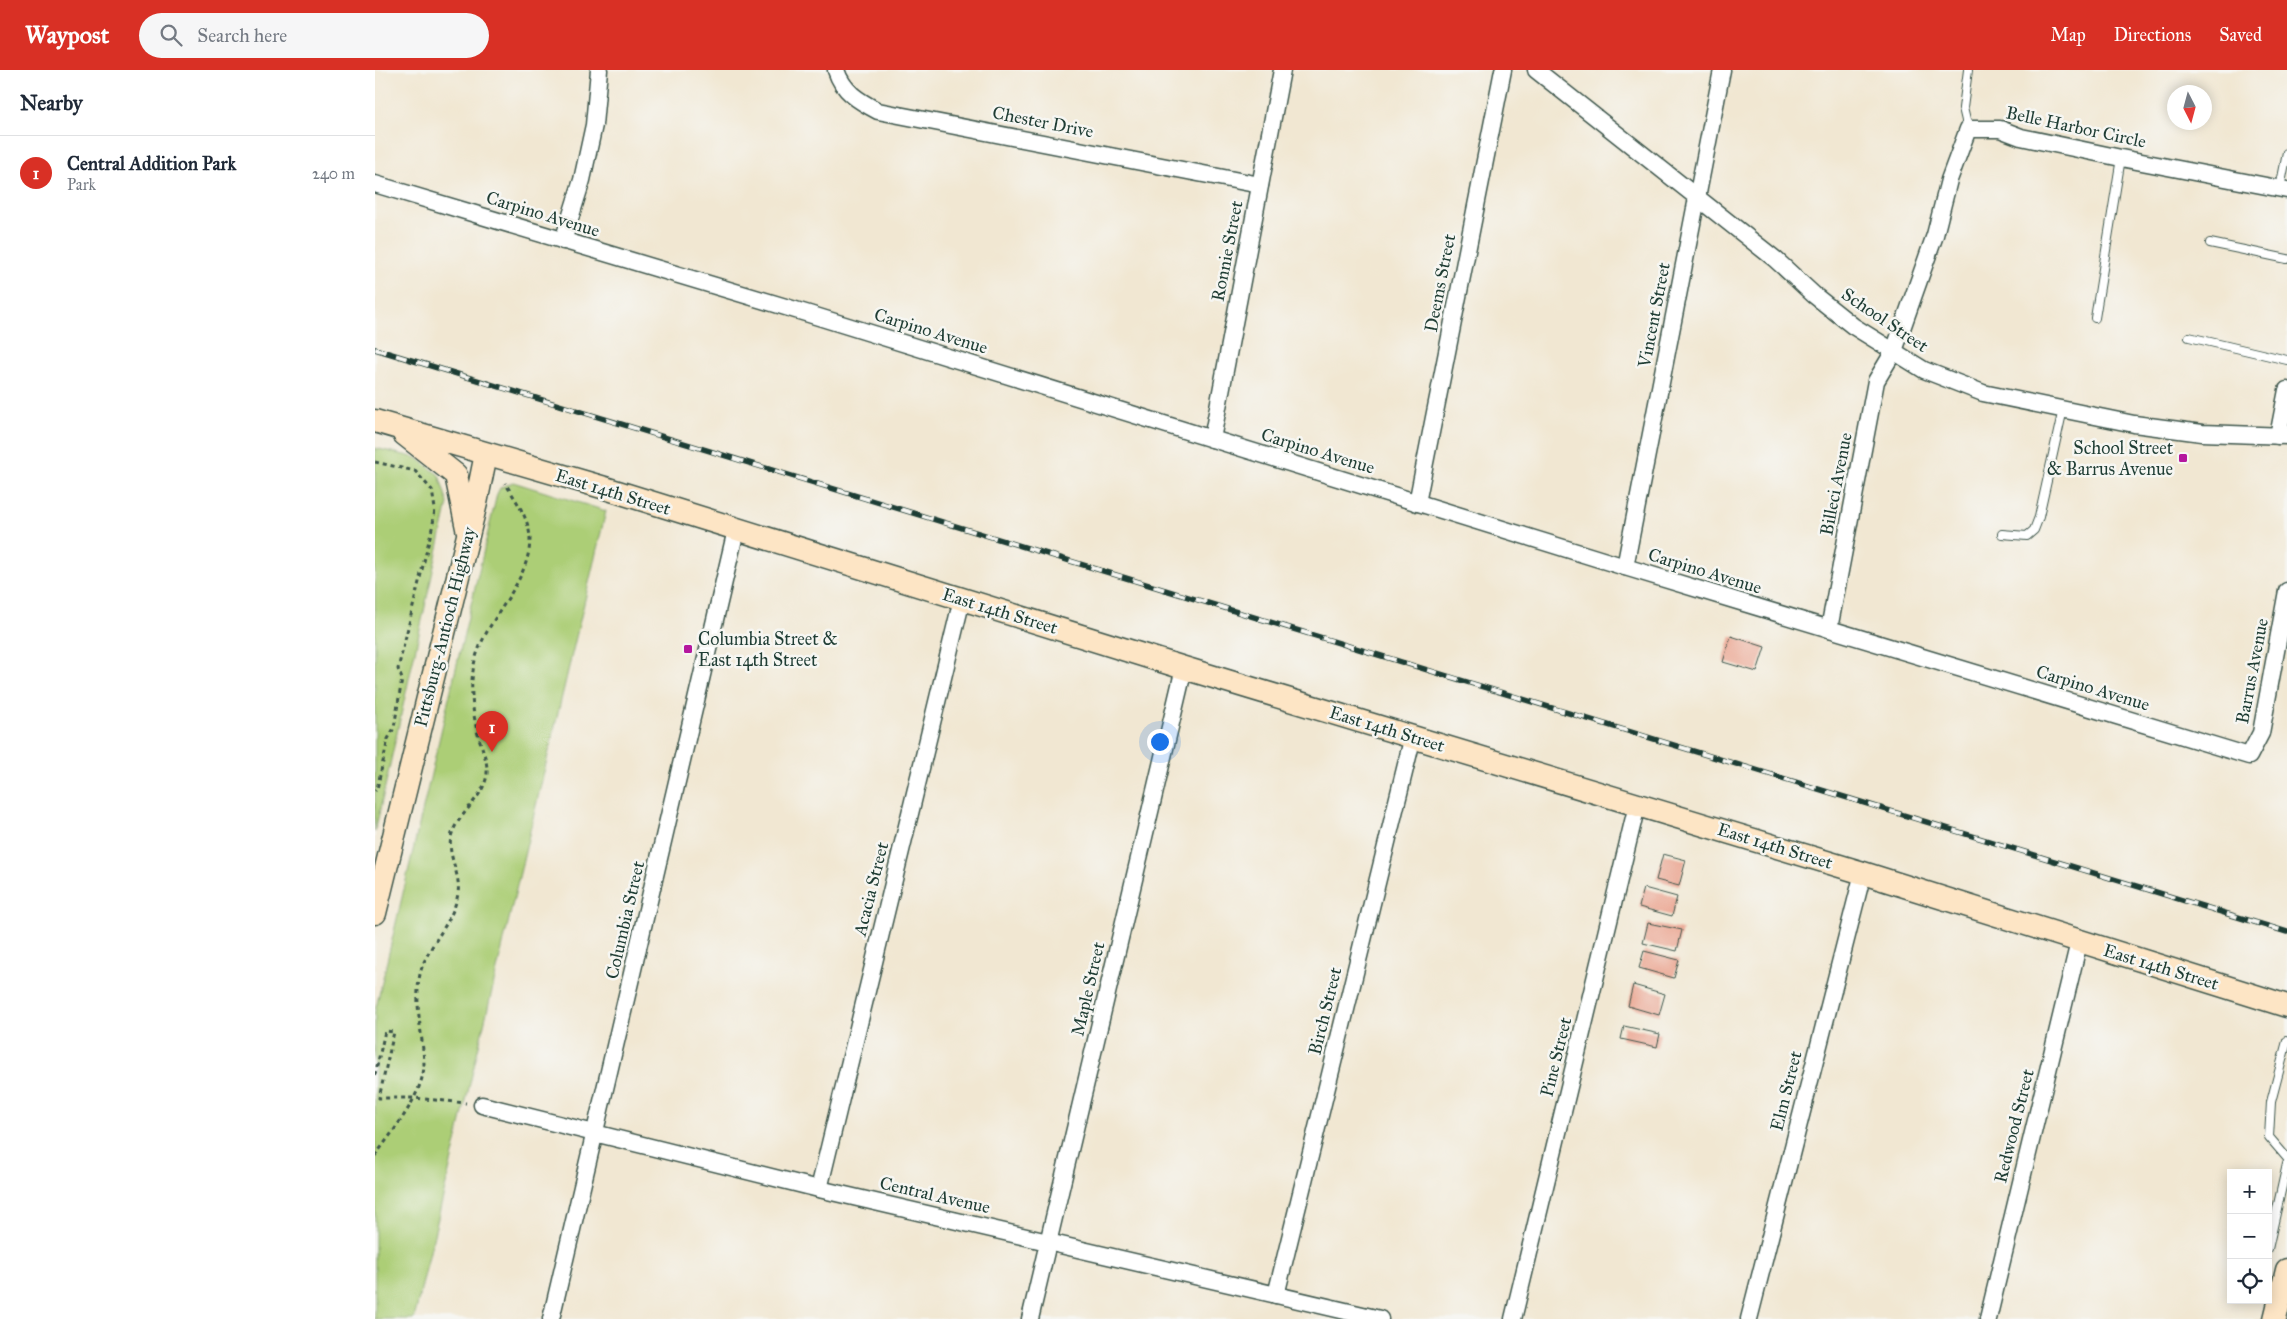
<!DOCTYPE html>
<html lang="en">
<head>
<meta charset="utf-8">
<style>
	:root { --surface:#fff; --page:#f6f6f7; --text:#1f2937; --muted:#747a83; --line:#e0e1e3; --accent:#d93025 }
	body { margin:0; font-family:"IM FELL Great Primer",serif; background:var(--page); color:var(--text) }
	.controls { position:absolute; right:15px; bottom:15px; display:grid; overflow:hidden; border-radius:0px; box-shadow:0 2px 12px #0003 }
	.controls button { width:45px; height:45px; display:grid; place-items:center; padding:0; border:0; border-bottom:1px solid var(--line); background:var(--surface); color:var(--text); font:25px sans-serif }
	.compass { position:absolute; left:1792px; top:15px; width:45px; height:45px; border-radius:50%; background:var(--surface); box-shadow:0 2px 12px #0003; rotate:174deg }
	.you { position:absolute; left:784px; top:671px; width:18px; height:18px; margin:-12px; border:4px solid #fff; border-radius:50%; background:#1a73e8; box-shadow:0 0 0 8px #1a73e833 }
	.badge { display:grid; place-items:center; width:32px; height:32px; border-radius:50%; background:var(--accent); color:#fff; font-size:16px; font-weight:700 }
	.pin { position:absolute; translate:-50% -41px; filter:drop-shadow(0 1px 2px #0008) }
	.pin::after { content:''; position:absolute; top:26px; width:18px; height:15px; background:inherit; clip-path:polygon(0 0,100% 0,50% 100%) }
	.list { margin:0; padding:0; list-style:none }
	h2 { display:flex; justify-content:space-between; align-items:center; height:65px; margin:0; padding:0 20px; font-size:21px }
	h2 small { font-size:16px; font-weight:400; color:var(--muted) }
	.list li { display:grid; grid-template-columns:32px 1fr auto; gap:15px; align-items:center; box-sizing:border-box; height:75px; padding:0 20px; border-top:1px solid var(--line) }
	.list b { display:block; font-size:19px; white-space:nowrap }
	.list p { margin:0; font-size:16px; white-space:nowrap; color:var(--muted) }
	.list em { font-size:16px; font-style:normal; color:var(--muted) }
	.icon { flex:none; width:28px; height:28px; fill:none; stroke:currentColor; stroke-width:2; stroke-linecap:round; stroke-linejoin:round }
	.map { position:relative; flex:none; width:1912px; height:1249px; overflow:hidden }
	header { display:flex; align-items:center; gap:30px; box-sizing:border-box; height:70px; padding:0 25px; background:var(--accent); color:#fff }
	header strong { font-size:24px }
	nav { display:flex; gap:28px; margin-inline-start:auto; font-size:18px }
	.search { width:350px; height:45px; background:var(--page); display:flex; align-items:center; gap:12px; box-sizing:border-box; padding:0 18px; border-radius:28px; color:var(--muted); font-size:19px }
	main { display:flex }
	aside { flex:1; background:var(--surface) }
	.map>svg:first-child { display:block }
</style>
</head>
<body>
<header>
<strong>Waypost</strong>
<div class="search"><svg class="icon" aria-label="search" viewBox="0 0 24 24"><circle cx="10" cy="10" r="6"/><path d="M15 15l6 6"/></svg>Search here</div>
<nav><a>Map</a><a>Directions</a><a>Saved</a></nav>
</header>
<main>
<aside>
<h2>Nearby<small></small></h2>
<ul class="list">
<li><span class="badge">1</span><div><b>Central Addition Park</b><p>Park</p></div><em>240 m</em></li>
</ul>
</aside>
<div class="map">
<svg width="1912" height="1249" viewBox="0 0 1912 1249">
	<rect width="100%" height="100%" fill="#f6f6f2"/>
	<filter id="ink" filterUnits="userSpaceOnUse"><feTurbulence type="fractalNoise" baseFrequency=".02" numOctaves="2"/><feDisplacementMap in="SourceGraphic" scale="10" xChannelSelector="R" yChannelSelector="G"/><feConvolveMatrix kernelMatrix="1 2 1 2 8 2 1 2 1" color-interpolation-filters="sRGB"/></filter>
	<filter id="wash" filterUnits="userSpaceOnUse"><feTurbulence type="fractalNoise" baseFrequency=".0096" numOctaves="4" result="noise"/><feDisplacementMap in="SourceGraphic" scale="20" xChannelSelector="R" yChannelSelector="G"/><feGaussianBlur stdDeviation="1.12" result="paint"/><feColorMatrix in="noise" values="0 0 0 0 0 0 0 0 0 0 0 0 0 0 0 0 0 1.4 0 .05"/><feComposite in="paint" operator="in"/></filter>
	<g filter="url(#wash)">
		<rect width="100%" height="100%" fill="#f1e7d2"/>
		<g fill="#acce76" stroke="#668655">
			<path d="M0,378l42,10 22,17 9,28 -73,329z"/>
			<path d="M138,412l93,29 -192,808h-39v-307l122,-518 3,-6z"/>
		</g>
		<g id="blocks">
			<g fill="#e99a83">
				<path d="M1356,566l34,11 -8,25 -34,-10z"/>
				<path d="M1288,784l23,6 -7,26 -23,-6z"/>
				<path d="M1269,818l33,9 -5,19 -33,-9z"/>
				<path d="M1273,853l34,7 -5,21 -34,-8z"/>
				<path d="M1269,881l35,9 -5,18 -35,-10z"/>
				<path d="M1258,915l32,9 -6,21 -31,-9z"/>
				<path d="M1249,956l36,8 -3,13 -36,-8z"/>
			</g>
		</g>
	</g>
	<g filter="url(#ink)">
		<use href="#blocks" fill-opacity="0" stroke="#3e564c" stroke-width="1"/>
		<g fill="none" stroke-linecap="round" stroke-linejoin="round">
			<defs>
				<g id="lane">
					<path d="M1593,0l-5,38 5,21"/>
					<path d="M1905,118l7,-35"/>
					<path d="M1835,173l77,16"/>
					<path d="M1720,248l26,-160"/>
					<path d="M1814,267l98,23"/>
					<path d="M1627,464l25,2 7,-6 5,-13 24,-108"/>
					<path d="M1912,971l-16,61 -2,35 18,21"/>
					<path d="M1893,1179l19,-85"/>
				</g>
				<g id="street">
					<path d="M461,0c7,22 23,31 42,41l382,74"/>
					<path d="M1161,0l239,189 39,36 39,31 71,44 59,23 151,31 68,9 85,3"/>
					<path d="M0,114l434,130 816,253 624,189 12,-23 26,-142"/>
					<path d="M188,171l19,-61 12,-55 5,-55"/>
					<path d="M1903,366l9,-46"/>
					<path d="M837,369l70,-369"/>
					<path d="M1042,433l86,-433"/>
					<path d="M1250,497l97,-497"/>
					<path d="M1454,559l47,-248 18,-30 41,-116 14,-55 19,-51h32l21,8 100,21 166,32"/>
					<path d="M107,1035l337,84 561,130"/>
					<path d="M444,1119l143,-590"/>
					<path d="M901,1225l137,-559"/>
					<path d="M176,1249l185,-789"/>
					<path d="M655,1249l154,-651"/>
					<path d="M1138,1249l124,-514"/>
					<path d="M1374,1249l114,-446"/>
					<path d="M1613,1249l91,-377"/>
				</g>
				<g id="secondary">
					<path d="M0,351l230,67 579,180 679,205 424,133"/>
					<path d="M29,364l52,41 11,53"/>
					<path d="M0,843l101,-410 10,-49"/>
					<path d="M1900,1249l12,-49"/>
				</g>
			</defs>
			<use href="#lane" stroke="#3e564c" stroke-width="10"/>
			<use href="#street" stroke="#3e564c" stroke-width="19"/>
			<use href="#secondary" stroke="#3e564c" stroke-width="25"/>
			<g stroke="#3e564c" stroke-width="3" stroke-dasharray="4 4" stroke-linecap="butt">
				<path d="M0,392l40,9 17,19 3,19 -2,15 -35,145 4,10 -8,49 -6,11 -11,50 -2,2"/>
				<path d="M0,1005l10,-44 9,1 -15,66h35l52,5"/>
				<path d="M0,1086c17,-24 49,-62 49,-92 -1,-31 -12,-67 -2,-97 10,-27 32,-46 36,-74 3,-19 -11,-37 -7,-56 6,-25 38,-41 36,-69 -1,-12 -7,-25 -10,-37 -4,-18 -7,-41 -4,-60 6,-49 57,-83 57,-133 -1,-20 -15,-39 -25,-55"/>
			</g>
			<use href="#lane" stroke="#fff" stroke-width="8"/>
			<use href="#street" stroke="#fff" stroke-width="16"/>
			<use href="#secondary" stroke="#fde5c5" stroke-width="22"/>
			<defs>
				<path id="rail" d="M0,279l1912,583"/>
			</defs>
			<use href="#rail" stroke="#1f3d34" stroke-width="5.5"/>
			<use href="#rail" stroke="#f6f6f2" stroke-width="4" stroke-dasharray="11" stroke-linecap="butt"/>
		</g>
	</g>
	<g fill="#b5179e" stroke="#f6f6f2" stroke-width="2">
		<rect x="1803" y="383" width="10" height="10" rx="2.5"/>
		<rect x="308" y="574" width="10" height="10" rx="2.5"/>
	</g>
	<g text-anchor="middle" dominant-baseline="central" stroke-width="5" stroke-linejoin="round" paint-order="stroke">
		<g font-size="18" fill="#1f3d34" stroke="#f6f6f2">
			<text transform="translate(668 52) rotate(11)">Chester Drive</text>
			<text transform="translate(1701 57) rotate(12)">Belle Harbor Circle</text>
			<text transform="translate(168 144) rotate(17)">Carpino Avenue</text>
			<text transform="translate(852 181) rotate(-79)">Ronnie Street</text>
			<text transform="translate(1065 213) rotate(-79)">Deems Street</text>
			<text transform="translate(1279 245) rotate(-79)">Vincent Street</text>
			<text transform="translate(1510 250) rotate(34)">School Street</text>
			<text transform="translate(556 261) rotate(17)">Carpino Avenue</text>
			<text transform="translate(943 381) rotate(17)">Carpino Avenue</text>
			<text transform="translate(1461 414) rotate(-79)">Billeci Avenue</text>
			<text transform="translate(238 422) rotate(17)">East 14th Street</text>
			<text transform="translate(1330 501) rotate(17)">Carpino Avenue</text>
			<text transform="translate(625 541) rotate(17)">East 14th Street</text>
			<text transform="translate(70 557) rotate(-76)">Pittsburg-Antioch Highway</text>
			<text transform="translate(1877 601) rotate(-79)">Barrus Avenue</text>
			<text transform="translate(1718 618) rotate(17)">Carpino Avenue</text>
			<text transform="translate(1012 659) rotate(17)">East 14th Street</text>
			<text transform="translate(1400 776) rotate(17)">East 14th Street</text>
			<text transform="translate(496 819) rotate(-76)">Acacia Street</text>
			<text transform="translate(250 850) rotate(-77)">Columbia Street</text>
			<text transform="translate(1786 897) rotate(17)">East 14th Street</text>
			<text transform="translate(713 919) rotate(-77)">Maple Street</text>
			<text transform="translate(950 941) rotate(-76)">Birch Street</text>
			<text transform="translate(1181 987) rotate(-76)">Pine Street</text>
			<text transform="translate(1411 1021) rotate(-76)">Elm Street</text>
			<text transform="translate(1639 1056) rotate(-76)">Redwood Street</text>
			<text transform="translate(560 1125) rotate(13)">Central Avenue</text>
		</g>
		<g font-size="18" fill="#1f3d34" stroke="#f6f6f2" text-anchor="end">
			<text x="1798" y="378">School Street<tspan x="1798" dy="21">&amp; Barrus Avenue</tspan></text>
			<text x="323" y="569" text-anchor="start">Columbia Street &amp;<tspan x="323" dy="21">East 14th Street</tspan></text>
		</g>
	</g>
</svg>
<div class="controls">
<button>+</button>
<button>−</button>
<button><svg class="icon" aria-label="locate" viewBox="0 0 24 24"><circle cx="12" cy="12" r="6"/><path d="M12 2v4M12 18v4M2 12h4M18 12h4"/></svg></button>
</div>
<svg class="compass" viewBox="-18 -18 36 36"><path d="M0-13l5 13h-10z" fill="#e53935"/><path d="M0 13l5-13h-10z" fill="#747a83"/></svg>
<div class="you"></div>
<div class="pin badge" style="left:117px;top:682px">1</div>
</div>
</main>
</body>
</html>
